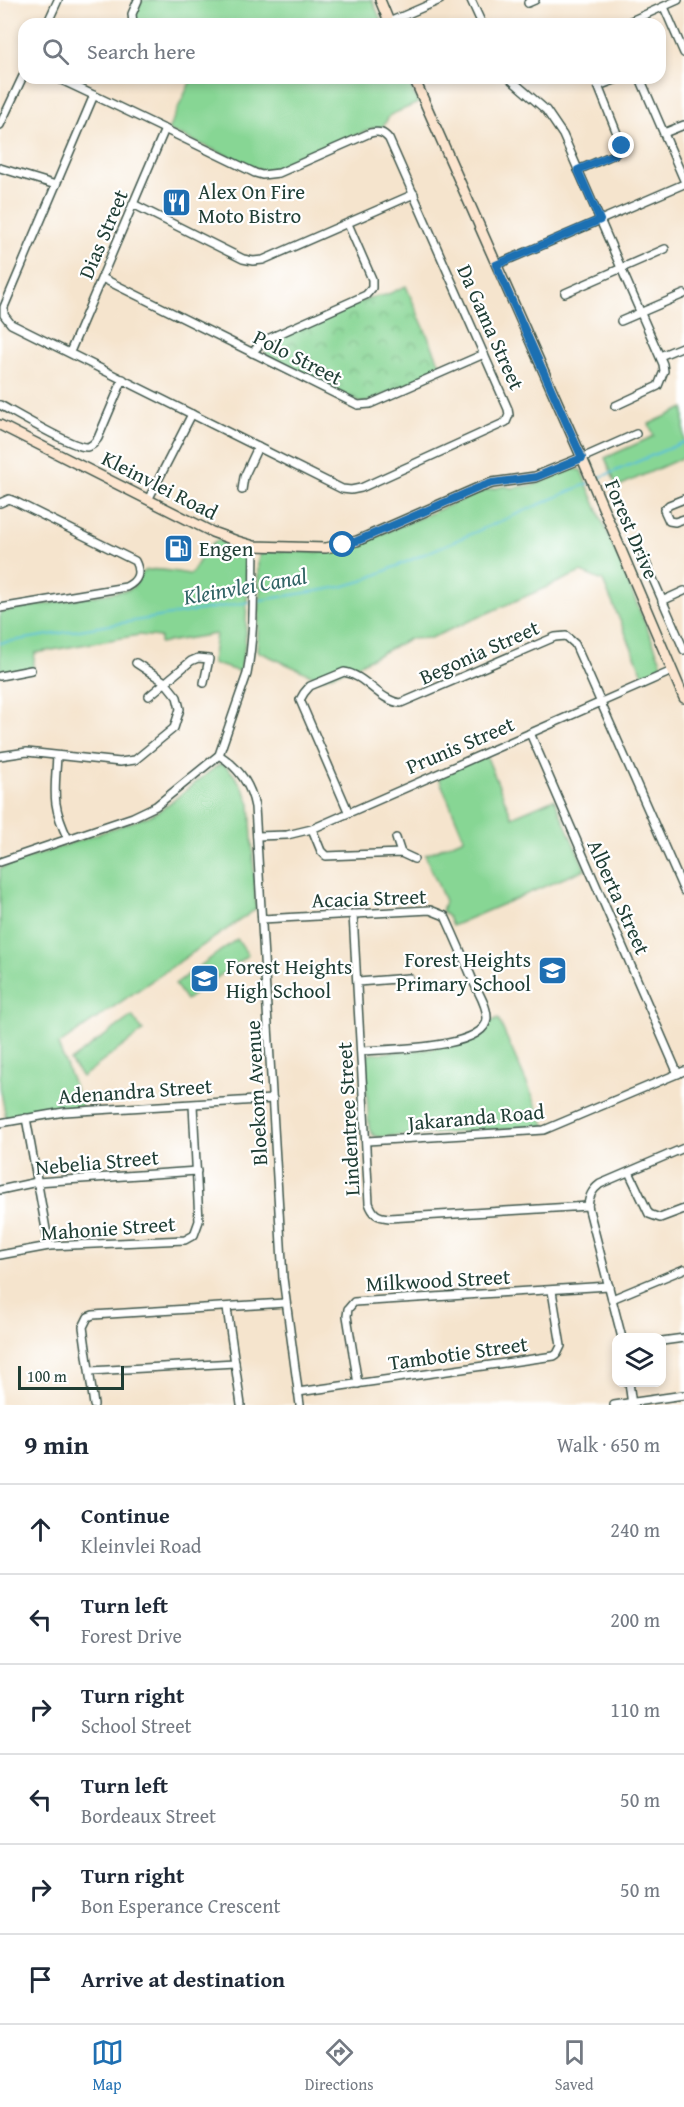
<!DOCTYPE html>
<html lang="en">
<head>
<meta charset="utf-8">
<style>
	:root { --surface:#fff; --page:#f6f6f7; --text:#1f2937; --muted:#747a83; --line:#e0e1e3; --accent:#1f6fb2 }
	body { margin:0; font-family:"Gentium Book Plus",serif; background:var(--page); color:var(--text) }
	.controls { position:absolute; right:18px; bottom:18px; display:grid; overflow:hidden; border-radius:12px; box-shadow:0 3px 9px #0003 }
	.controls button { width:54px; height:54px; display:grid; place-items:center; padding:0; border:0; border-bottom:2px solid var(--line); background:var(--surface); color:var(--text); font:30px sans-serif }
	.scale { position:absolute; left:18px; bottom:15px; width:106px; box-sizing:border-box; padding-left:6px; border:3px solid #1f3d34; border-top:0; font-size:16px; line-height:21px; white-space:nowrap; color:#1f3d34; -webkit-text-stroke:4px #fff; paint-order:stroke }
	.stop { position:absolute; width:18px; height:18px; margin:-14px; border:4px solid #1f6fb2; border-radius:50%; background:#fff }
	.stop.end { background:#1f6fb2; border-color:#fff; box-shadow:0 2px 6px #0008 }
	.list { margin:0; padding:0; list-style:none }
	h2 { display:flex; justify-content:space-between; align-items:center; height:78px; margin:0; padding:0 24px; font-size:26px }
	h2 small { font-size:20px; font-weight:400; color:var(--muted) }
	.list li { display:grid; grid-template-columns:39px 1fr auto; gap:18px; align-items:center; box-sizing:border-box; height:90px; padding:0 24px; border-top:2px solid var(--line) }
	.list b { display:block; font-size:22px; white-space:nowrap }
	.list p { margin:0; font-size:20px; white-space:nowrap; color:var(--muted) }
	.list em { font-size:20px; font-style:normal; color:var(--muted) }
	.icon { flex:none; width:33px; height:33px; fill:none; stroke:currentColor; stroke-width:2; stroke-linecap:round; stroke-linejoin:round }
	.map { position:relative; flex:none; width:684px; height:1405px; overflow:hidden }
	.search { position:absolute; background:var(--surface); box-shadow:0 3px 9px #0003; left:18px; right:18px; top:18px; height:66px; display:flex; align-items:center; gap:15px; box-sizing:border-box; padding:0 21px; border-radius:18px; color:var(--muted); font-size:22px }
	.sheet { height:618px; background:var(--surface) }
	nav { display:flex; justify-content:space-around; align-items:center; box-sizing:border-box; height:84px; border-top:2px solid var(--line); background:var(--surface); font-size:16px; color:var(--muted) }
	nav a { display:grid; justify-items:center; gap:3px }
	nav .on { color:var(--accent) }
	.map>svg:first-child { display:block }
</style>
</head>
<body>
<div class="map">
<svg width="684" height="1405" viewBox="0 0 684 1405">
	<defs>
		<pattern id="park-crowns" width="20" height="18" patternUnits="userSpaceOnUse" patternTransform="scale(1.5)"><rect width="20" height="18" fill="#87d694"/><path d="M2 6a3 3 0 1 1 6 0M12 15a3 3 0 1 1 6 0" fill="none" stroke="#6eaf7a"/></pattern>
	</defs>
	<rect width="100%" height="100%" fill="#fff"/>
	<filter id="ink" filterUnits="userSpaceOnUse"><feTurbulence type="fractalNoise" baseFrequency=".0167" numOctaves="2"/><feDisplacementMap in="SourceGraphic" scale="12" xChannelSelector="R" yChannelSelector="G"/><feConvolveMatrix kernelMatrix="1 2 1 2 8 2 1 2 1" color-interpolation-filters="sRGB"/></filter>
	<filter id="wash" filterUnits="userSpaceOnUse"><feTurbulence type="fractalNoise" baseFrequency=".008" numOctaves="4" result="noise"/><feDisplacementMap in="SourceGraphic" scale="24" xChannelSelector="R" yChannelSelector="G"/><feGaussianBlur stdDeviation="1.35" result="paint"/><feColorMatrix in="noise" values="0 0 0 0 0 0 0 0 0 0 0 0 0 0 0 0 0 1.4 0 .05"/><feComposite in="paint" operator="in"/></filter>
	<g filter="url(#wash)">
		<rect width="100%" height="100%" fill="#f5e4cd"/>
		<g fill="#87d694" stroke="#538a64" stroke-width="1.5">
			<path d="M142,0h230l11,24h-248v-9z"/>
			<path d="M192,78h215l11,25 -28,12 -8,13h-9l-95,41 -15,2 -95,-41z"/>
			<path d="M684,408v49l-67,30 -12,-29 49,-22 -5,-12z"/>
			<path d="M573,469l8,1 81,194 -5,9 -12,6 -42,-98 -22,-9 -150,66 -22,1 -53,27 -36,13 -63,-28 3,-64h-2v-28l5,-8 61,1 22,-3 137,-58 22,-5 6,2 23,-3z"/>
			<path d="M218,540l27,9 4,7 -4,89 -5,27 -28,-9 4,-29 -56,9v-6l-21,-2 -104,18 -2,15 -33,5v-61l128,-22c11,-5 8,-12 15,-18 7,-6 38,1 48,2 8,-11 15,-29 27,-34z"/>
			<path d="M486,755l26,62 42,-18 31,70 -133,57 -4,-9 -6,-6 3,-10 -20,-46 39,-17 -26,-62z"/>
			<path d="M222,764c11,6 24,27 28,40l6,105 -198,136 25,63 -30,2 -47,8 -6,-31v-219l149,-52 13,-7 55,-43z"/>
			<path d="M237,939l11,16 -62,45 -11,-16z"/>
			<path d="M132,1016l11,15 -61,46 -12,-16z"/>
			<path d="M498,1018l48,109 -168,10 -5,-2 -4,-7 -4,-66 4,-8 63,-5 49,-17 9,-10z"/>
		</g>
		<path fill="url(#park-crowns)" stroke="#538a64" stroke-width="1.5" d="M406,286l36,83 -74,33 -8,1 -94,-48 -1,-8 5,-6 99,-43 17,-3z"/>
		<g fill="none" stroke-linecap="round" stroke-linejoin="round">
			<g stroke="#5ac0d8" stroke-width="2">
				<path d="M594,480l90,-38"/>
				<path d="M0,643l341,-56 21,-6 227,-98"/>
			</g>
		</g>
	</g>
	<g filter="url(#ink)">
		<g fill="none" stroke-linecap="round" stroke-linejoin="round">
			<defs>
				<g id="street">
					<path d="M471,0l11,24"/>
					<path d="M528,3l7,-3"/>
					<path d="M664,7l20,46"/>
					<path d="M389,22l51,-22"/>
					<path d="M47,24l11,-24"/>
					<path d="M133,24l-1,-10 6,-14"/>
					<path d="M624,24l54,-24"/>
					<path d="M57,78c67,31 132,63 198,95l7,2 17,-2 91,-40c9,-2 13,-1 19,6l119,270 1,6 -3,7 -145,66 -10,2 -9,-1 -331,-165 -7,-9v-8l90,-212"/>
					<path d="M509,78l37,32 17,25 100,229 1,7 -6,15 -43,20"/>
					<path d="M640,78l44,102"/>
					<path d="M598,86l22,-8"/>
					<path d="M0,125l24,-51"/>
					<path d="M664,133l20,-8"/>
					<path d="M0,168l56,17"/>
					<path d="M578,170l37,-16 7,-8 -27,-68"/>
					<path d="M133,204l110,55 10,2 10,-1 151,-66"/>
					<path d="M496,265l188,-81"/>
					<path d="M102,278l256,127 12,-1 114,-50"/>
					<path d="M565,293l100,-44"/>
					<path d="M621,321l63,-27"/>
					<path d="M70,352l95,-223"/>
					<path d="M252,353l11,-12 103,-46 6,-7v-9l-24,-55"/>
					<path d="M660,356l24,-10"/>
					<path d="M0,405c15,8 75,44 87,42 6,-1 8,-5 11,-9l25,-59"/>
					<path d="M582,458l54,-24"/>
					<path d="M242,490l2,-13 14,-30"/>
					<path d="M684,499l-15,6 -5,5 5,11 6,1 9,-3"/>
					<path d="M148,500l44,-86"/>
					<path d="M0,503l9,-4 5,2 121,60c6,12 3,20 -9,26l-126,21"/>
					<path d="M643,556l41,94"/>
					<path d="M662,601l22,-10"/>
					<path d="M0,676l31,-6"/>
					<path d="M149,696l42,-35 7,-3 11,1 -5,24"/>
					<path d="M530,733l148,341"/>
					<path d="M219,755c19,12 32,30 36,52l28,471 17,127"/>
					<path d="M0,756l27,-4 93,10 15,-2 39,-32 6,-19 -3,-12 -12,-15 -29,-19"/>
					<path d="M57,756c-2,37 -6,48 11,83"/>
					<path d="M348,811l-48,-111 4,-7 6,-7 34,-14c22,3 35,29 57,31l154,-66 11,-1 9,8 109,247"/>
					<path d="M312,829l9,22 5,5 75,-3 13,6"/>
					<path d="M257,836l30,-1 25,-6 360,-158"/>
					<path d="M396,838l5,15"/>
					<path d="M0,862l133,-45 23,-11 63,-51 28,-81c8,-42 6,-85 7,-128"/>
					<path d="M353,914l16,289c4,11 8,14 20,15l199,-12"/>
					<path d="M262,919l168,-9 15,6c10,22 20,45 29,67 5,11 13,23 13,35 -1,32 -103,31 -126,33"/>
					<path d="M358,982l51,-4"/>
					<path d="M26,1118l23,128"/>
					<path d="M0,1123l64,-11 209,-13"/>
					<path d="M367,1141l177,-11 140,-59"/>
					<path d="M629,1172l20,42 11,4 24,-9"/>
					<path d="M0,1190l37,-8 160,-11"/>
					<path d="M0,1255l49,-9 136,-6 9,-5 5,-14 -6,-116"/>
					<path d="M612,1299l72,-30"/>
					<path d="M227,1308l14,97"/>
					<path d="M622,1338l-34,-132c1,-10 4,-16 12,-22l84,-36"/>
					<path d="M662,1341l22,-3"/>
					<path d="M90,1371l145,-8"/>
					<path d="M629,1382l3,23"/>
					<path d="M358,1384l-11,-68 1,-7 6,-7 255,-16"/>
					<path d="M298,1392l256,-36 3,-2 4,-8 -9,-55"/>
					<path d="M94,1405l-11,-78 5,-10 5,-2 192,-12"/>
					<path d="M614,1405l70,-10"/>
				</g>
				<g id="secondary">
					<path d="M380,0l10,24"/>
					<path d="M414,78l168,380 102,240"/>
					<path d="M0,425l212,107 25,9 17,5 72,2 31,-7 121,-53 14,-5 43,-6 47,-19"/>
				</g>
			</defs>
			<use href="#street" stroke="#3f564b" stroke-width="10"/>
			<use href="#secondary" stroke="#3f564b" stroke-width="12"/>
			<use href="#street" stroke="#fff" stroke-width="7"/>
			<use href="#secondary" stroke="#fce5cf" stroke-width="9"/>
		</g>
	</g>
	<g fill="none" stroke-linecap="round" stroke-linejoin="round" filter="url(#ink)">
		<path stroke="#1f6fb2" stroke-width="8" d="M343,545l14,-4 121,-53 14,-5 44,-6 46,-19 -86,-193 104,-45 -22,-50 37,-16 7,-8"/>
	</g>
	<defs>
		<symbol id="restaurant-square" viewBox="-11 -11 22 22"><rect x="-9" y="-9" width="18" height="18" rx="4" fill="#1f6fb2" stroke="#fff"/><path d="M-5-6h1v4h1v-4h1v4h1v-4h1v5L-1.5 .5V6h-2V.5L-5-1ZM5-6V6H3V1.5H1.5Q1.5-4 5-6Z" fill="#fff"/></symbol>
		<symbol id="fuel-square" viewBox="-11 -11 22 22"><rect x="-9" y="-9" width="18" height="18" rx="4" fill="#1f6fb2" stroke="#fff"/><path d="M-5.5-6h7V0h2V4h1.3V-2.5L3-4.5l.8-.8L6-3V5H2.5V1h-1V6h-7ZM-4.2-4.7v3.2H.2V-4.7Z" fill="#fff"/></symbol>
		<symbol id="school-square" viewBox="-11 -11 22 22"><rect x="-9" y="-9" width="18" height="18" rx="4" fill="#1f6fb2" stroke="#fff"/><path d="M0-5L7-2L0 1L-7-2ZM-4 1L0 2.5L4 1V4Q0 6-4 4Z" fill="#fff"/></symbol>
	</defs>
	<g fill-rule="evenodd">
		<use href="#restaurant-square" x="160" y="186" width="33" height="33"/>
		<use href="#fuel-square" x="162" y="532" width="33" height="33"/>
		<use href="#school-square" x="536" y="954" width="33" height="33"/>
		<use href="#school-square" x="188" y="962" width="33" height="33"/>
	</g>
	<g text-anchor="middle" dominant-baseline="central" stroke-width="4.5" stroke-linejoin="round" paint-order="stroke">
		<g font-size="21" fill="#1f3d34" stroke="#fff" text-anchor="start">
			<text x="198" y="191">Alex On Fire<tspan x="198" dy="24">Moto Bistro</tspan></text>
			<text x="199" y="548">Engen</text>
			<text x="531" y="959" text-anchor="end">Forest Heights<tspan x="531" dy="24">Primary School</tspan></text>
			<text x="226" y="966">Forest Heights<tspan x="226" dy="24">High School</tspan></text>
		</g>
		<g font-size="21" fill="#1f3d34" stroke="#fff">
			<text transform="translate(103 234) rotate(-67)">Dias Street</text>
			<text transform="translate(491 327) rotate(66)">Da Gama Street</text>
			<text transform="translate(298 357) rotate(27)">Polo Street</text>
			<text transform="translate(160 485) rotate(27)">Kleinvlei Road</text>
			<text transform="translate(632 529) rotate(67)">Forest Drive</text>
			<text transform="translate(479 652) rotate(-24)">Begonia Street</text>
			<text transform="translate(460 745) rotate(-23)">Prunis Street</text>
			<text transform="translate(619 897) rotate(66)">Alberta Street</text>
			<text transform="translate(369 898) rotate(-2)">Acacia Street</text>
			<text transform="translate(135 1091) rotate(-4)">Adenandra Street</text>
			<text transform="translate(256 1093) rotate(-93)">Bloekom Avenue</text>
			<text transform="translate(476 1117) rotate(-5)">Jakaranda Road</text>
			<text transform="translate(348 1119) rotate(-93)">Lindentree Street</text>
			<text transform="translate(97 1162) rotate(-5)">Nebelia Street</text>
			<text transform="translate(108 1228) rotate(-4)">Mahonie Street</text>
			<text transform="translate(438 1280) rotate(-3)">Milkwood Street</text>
			<text transform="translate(458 1353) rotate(-8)">Tambotie Street</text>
		</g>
		<g font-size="22" font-style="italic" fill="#316465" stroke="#fff">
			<text transform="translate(245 586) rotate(-10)">Kleinvlei Canal</text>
		</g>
	</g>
</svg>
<div class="controls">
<button><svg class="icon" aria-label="layers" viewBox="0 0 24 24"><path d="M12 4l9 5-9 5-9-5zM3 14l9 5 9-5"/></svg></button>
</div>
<div class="scale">100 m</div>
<div class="stop" style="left:343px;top:545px"></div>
<div class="stop end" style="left:622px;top:146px"></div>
<div class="search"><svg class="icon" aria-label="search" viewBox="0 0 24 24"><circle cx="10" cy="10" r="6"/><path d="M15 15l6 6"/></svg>Search here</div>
</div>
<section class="sheet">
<h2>9 min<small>Walk · 650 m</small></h2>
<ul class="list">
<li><svg class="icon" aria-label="ahead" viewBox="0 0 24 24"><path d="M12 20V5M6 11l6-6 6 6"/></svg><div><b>Continue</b><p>Kleinvlei Road</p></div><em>240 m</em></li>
<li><svg class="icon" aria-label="left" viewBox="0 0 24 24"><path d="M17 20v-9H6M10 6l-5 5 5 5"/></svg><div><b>Turn left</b><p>Forest Drive</p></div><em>200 m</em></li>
<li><svg class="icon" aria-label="right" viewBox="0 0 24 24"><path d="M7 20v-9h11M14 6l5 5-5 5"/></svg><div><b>Turn right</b><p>School Street</p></div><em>110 m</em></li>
<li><svg class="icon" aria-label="left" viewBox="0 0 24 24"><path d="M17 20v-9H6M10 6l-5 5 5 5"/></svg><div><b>Turn left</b><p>Bordeaux Street</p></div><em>50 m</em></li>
<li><svg class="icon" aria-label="right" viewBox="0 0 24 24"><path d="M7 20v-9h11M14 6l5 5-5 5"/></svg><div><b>Turn right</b><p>Bon Esperance Crescent</p></div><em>50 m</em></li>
<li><svg class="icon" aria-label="arrive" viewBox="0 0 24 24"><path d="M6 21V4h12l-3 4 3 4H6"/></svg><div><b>Arrive at destination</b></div></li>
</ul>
</section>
<nav>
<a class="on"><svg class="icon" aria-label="map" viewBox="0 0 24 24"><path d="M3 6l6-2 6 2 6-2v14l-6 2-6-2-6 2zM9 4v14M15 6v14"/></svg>Map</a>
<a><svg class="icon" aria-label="directions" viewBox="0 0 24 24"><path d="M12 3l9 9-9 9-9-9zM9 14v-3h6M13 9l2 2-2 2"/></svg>Directions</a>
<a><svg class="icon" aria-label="saved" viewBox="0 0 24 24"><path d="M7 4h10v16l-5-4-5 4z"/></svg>Saved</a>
</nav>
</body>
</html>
